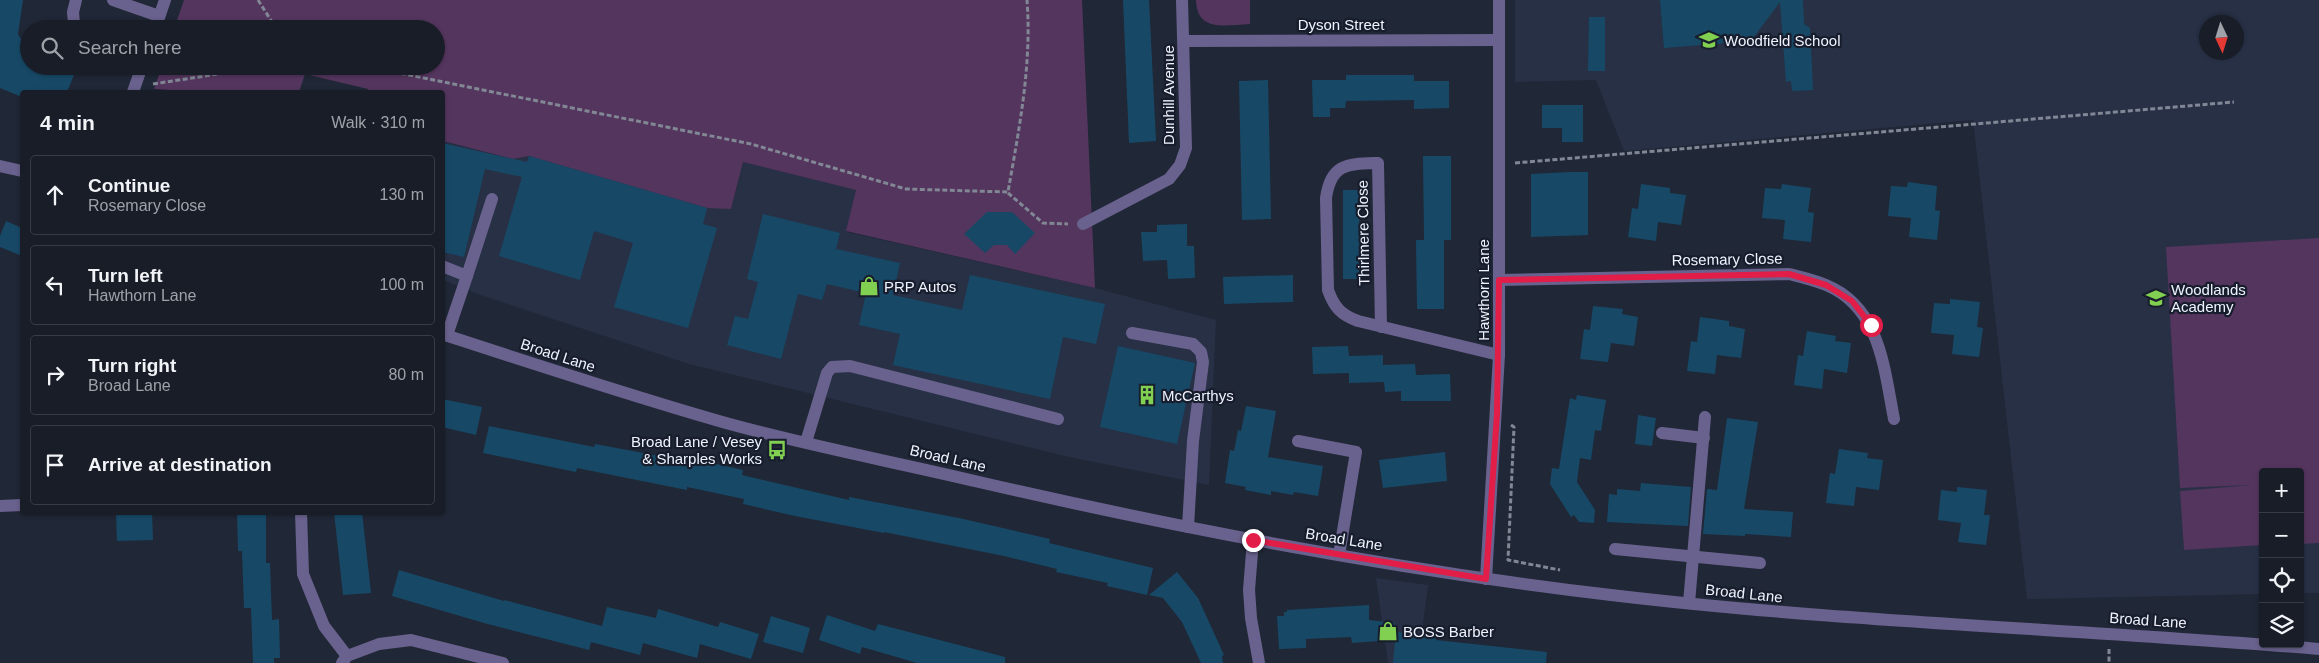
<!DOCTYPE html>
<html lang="en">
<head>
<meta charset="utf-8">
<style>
	:root { --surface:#181d28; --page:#212630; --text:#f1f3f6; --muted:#9fa2a8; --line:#363b45 }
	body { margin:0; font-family:Arial,sans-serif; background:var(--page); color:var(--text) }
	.controls { position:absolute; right:15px; bottom:15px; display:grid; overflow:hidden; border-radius:5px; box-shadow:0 1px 4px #0004 }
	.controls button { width:45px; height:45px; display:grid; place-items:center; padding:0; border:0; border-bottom:1px solid var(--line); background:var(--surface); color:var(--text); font:25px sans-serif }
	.compass { position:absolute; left:2199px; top:15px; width:45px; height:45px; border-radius:50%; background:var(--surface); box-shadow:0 1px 4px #0004; rotate:176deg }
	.stop { position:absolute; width:15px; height:15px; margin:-11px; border:4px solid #e11d48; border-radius:50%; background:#fff }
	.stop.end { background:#e11d48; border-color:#fff; box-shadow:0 1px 5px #0008 }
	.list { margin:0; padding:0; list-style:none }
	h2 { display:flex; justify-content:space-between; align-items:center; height:65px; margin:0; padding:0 20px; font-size:21px }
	h2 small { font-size:16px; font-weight:400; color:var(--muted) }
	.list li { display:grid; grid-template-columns:32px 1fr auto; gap:15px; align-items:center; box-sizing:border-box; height:80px; margin:0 10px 10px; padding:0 10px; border:1px solid var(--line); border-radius:5px }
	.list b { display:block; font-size:19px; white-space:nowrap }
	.list p { margin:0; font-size:16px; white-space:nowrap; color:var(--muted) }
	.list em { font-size:16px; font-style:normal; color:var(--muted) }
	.icon { flex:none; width:28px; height:28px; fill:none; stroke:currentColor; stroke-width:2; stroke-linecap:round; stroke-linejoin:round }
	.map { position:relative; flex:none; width:2319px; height:663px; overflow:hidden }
	.search { position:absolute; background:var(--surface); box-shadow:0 1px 4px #0004; left:20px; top:20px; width:425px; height:55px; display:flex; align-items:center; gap:12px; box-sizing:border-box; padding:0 18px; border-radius:28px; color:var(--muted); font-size:19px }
	.panel { position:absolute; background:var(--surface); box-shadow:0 1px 4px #0004; left:20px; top:90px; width:425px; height:425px; border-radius:5px }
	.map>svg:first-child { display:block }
</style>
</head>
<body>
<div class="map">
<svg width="2319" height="663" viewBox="0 0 2319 663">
	<rect width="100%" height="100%" fill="#202736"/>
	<g fill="#273045" fill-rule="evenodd">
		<path d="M1515,0h804v593h-19v-121h-37v122l-236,5 -54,-479 -349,31 -28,-71 -81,2zM2206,22h30v30h-30z"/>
		<path d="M442,141l71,18 16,-3 202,53 12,-47 113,28 -9,42 248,56 121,32 -7,165 -140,-28 -380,-93 -211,-70 -35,-14z"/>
		<path d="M1376,578l52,7 -10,78h-30z"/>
	</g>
	<g fill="#54355e">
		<path d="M184,0h898l13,288 -249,-57 10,-41 -113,-28 -12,47 -24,-1 -178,-52 -16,3 -70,-18 -1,-49h-75l1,-3 -63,-15 -6,18h-99l-46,-3 8,-23h274v-37h-262z"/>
		<path d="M1196,0h54v24c-24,1 -53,9 -54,-24z"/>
		<path d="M2319,238v305l-19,1v-72h-37v73l-79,5 -4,-59 71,-6 -71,3 -14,-241z"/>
	</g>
	<g fill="#174967">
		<path d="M0,0h23l-5,34 11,19v13h37l10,4 -9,22h-45v5l-22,-9z"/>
		<path d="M1123,0h26l7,141 -27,2z"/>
		<path d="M1660,0h143l1,24 6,4 3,62 -21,1 -1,-10 -5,1 -6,-80 -29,39 -87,7z"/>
		<path d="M1589,17h16v54h-17z"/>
		<path d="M1346,75h68v6h35v27l-35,1v-9l-68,1 -1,7h-15v9h-17l-1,-37h34z"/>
		<path d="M1268,80l3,139 -29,1 -3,-139z"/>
		<path d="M1542,105h41v37h-21v-14h-20z"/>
		<path d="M442,143l85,19 2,-6 178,52 -4,16 14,4 -29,100 -74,-21 19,-64 -39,-12 -14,49 -81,-24 23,-79 -37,-8 -21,88 -22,-5z"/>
		<path d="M1423,156h28v84h-7v69h-27l-1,-69h8z"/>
		<path d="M1571,172h17v63l-57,2v-63z"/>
		<path d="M1908,182l29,4 -2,24 5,1 -3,29 -28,-3 2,-19 -23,-2 3,-30 16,1z"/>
		<path d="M1641,184l29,4v5l16,2 -5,30 -23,-3 -2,19 -28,-4 4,-29 6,1z"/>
		<path d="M1782,184l29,4 -3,24 6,1 -3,29 -28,-3 2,-19 -23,-2 3,-30 16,1z"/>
		<path d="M1343,190h16l1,89h-17z"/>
		<path d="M987,212h25l23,21 -20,21 -8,-9h-13l-9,8 -21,-19z"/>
		<path d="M763,214l77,19 -4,16 64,14 -7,32 69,15 8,-35 135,29 -9,40 -33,-7 -13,62 -157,-34 7,-31 -41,-9 7,-32 -39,-9 -5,16 -24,-6 -17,65 -54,-14 8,-29 13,3 10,-37 -11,-3z"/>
		<path d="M6,221l16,7v28l-22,-9v-11z"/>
		<path d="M1187,224v22h7l1,32 -27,1 -1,-19 -24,1 -2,-29h16v-7z"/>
		<path d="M1293,275v27l-69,2 -1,-27z"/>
		<path d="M1950,299l30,3 -3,25 6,1 -4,29 -27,-3 2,-19 -23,-2 3,-30 16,1z"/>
		<path d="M1593,306l30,3 -1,5 16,3 -4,29 -23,-3 -3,19 -28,-3 4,-30 6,1z"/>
		<path d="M1700,317l29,4v5l16,3 -4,29 -24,-3 -2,19 -28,-3 4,-30 6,1z"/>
		<path d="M1807,331l29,5 -1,5 16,2 -4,30 -23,-4 -2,20 -28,-4 4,-30 5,1z"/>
		<path d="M1118,346l77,17 -18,81 -77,-17z"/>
		<path d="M1348,346l1,10 34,-1v10l32,-1 1,11 34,-1 1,27h-50v-10l-16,1 -1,-10 -35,1v-10l-36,1 -1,-27z"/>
		<path d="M1577,395l29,5 -5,31 -6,-1 -4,30 -11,-2 -3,24 18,28 -1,13 -15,-1 -5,-7 -3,2 -21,-33 2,-16 7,1 11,-71 6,2z"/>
		<path d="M442,399l40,8 -6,28 -34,-8z"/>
		<path d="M1246,406l30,5 -8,46 55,9 -5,30 -24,-4 -1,3 -22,-4v4l-26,-5 1,-3 -21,-4 5,-33 4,1 4,-21 3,1z"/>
		<path d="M1638,415l18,3 -4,28 -17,-2z"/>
		<path d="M1727,418l31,4 -14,87 49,3 -2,25 -46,-3v2l-42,-2 4,-45 10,1z"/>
		<path d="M489,426l105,21 1,-3 97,18 2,-3 49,11 -1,5 47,11 60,14v-3l110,21 91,21 -1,4 104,25 -6,27 -40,-9 1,-3 -52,-11 1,-3 -53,-13 -120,-24v1l-89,-17 -52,-12 1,-5 -57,-12v3l-110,-22 -1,4 -93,-19z"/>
		<path d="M1839,449l29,4 -1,5 16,2 -4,30 -23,-3 -2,19 -28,-3 4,-30 5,1z"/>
		<path d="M1445,452l2,29 -64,7 -4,-28z"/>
		<path d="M1641,483l50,4 -3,39 -81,-4 2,-28 8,1v-6l23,2z"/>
		<path d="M1957,487l30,3 -3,25h6l-4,30 -28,-3 3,-19 -23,-3 3,-30 16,2z"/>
		<path d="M116,512h36l1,28 -36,1z"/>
		<path d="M237,512h29v51h4l2,57 7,-1 1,39h-6v5h-21l-2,-55h-7l-2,-57h-4z"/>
		<path d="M334,512h28l9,81 -28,2z"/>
		<path d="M399,570l105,31v-1l98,26 5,-19 49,11 2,-9 60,18 2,-5 39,12 -8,25 -51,-15 -3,14 -54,-15 -3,12 -49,-13 -2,8 -105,-27 -92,-27z"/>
		<path d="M1177,572l21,26 26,57 -2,1 1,7h-22l-19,-41 -19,-24 -14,-3z"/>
		<path d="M1369,605v15l26,3 -2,17 -41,3 -1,-6 -45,2v9l-27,1 -2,-33h7v-4h3v-2z"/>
		<path d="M827,615l48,16 3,-7 127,33v6h-88l-55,-16 -2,7 -41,-14z"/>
		<path d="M771,616l39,12 -7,25 -40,-11z"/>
		<path d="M1396,632l40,4v4l111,12 -1,11h-153z"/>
	</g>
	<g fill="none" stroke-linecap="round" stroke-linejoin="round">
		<g stroke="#818794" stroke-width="3" stroke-dasharray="5 2.5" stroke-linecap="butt">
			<path d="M258,0l16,25 5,4"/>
			<path d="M364,66l387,78 155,45 102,3c11,-63 24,-127 19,-192"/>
			<path d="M153,84l117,-18"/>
			<path d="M1515,163l719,-61"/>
			<path d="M1008,193l35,30 25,1"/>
			<path d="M1511,425l3,2 -6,133 52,10"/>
			<path d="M2109,649v14"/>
		</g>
		<g stroke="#6a628e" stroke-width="12">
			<path d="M113,0l46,16"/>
			<path d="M74,24l-1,-12 3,-12"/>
			<path d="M155,29l10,-29"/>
			<path d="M1184,41l315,-1"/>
			<path d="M133,92l9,-26"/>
			<path d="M0,166l22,5"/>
			<path d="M1083,224l86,-45 11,-14 6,-17 -4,-148"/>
			<path d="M442,266l25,10 25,-77"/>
			<path d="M1499,280l290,-6c12,3 25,6 37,11 54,22 58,83 68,134"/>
			<path d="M1381,327l-3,-164c-30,1 -47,0 -52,35l2,92c6,17 13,25 30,31l141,34"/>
			<path d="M1132,333l61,11 8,8 2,10 -10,79 -5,86"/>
			<path d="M442,334c95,31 189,62 284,89 83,23 169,39 253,59 208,48 419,88 632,113 235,28 472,34 708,54"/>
			<path d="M447,335l20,-59"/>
			<path d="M1662,433l42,5"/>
			<path d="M1298,441l58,11 -17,103"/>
			<path d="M806,442l21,-69 5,-6 18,-1 208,53"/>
			<path d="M0,506l22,-1"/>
			<path d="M301,512l2,62 21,52 23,30"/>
			<path d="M1253,540l-4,50 2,28 8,45"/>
			<path d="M1615,549l145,14"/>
			<path d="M1486,579l13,-224v-355"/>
			<path d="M1689,603l16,-186"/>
			<path d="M342,663l5,-7 32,-12 32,-4 92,23"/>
		</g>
	</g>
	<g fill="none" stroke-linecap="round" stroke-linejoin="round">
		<path stroke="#e11d48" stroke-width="6" d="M1253,540l233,39 11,-165 2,-134 290,-6 37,11 26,16 19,24"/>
	</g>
	<defs>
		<symbol id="school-bare" viewBox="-9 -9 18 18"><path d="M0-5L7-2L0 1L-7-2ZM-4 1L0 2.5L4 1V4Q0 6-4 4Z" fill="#81d051" stroke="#171d2c" stroke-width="2.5" paint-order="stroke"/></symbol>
		<symbol id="shop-bare" viewBox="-9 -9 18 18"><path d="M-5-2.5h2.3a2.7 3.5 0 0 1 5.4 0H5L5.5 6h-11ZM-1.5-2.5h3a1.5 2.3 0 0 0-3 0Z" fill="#81d051" stroke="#171d2c" stroke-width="2.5" paint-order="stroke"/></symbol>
		<symbol id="building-bare" viewBox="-9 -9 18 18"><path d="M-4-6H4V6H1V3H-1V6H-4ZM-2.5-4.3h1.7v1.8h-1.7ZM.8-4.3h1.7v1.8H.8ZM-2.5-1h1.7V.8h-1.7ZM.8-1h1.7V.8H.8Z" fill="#81d051" stroke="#171d2c" stroke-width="2.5" paint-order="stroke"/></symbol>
		<symbol id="bus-bare" viewBox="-9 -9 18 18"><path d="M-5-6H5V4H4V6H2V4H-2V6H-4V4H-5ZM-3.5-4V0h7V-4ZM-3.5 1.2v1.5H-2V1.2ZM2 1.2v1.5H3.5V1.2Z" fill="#81d051" stroke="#171d2c" stroke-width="2.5" paint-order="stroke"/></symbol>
	</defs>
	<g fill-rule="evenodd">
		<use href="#school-bare" x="1695" y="26" width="28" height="28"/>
		<use href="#shop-bare" x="855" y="272" width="28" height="28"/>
		<use href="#school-bare" x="2142" y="284" width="28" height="28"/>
		<use href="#building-bare" x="1133" y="381" width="28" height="28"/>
		<use href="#bus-bare" x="763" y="436" width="28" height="28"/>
		<use href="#shop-bare" x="1374" y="617" width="28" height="28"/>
	</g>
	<g text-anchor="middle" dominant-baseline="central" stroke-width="4.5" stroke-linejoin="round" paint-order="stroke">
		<g font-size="15" fill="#eff3fe" stroke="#171d2c">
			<text x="1341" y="24">Dyson Street</text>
			<text transform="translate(1168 95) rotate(-90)">Dunhill Avenue</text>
			<text transform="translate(1363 233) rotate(-91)">Thirlmere Close</text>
			<text transform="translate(1727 259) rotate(-1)">Rosemary Close</text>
			<text transform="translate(1483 290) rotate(-90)">Hawthorn Lane</text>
			<text transform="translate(558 355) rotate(18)">Broad Lane</text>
			<text transform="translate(948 458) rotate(13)">Broad Lane</text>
			<text transform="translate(1344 539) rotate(9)">Broad Lane</text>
			<text transform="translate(1744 593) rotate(6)">Broad Lane</text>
			<text transform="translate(2148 620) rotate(4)">Broad Lane</text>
		</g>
		<g font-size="15" fill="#eff3fe" stroke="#171d2c" text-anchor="start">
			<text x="1724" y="40">Woodfield School</text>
			<text x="884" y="286">PRP Autos</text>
			<text x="2171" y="289">Woodlands<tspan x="2171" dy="17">Academy</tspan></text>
			<text x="1162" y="395">McCarthys</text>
			<text x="762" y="441" text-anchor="end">Broad Lane / Vesey<tspan x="762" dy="17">&amp; Sharples Works</tspan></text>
			<text x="1403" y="631">BOSS Barber</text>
		</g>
	</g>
</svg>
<div class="controls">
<button>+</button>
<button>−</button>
<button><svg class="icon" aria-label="locate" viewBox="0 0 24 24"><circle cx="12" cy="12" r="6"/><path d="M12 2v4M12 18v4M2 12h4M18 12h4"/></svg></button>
<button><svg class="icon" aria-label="layers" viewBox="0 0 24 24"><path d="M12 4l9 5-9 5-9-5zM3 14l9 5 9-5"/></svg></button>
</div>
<svg class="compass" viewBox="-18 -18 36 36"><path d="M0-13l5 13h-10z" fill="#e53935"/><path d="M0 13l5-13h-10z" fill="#9fa2a8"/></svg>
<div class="stop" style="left:1871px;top:325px"></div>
<div class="stop end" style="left:1253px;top:540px"></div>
<div class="search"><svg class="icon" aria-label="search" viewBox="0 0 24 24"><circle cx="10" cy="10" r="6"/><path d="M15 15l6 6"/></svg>Search here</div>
<section class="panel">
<h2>4 min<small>Walk · 310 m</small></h2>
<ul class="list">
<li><svg class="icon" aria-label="ahead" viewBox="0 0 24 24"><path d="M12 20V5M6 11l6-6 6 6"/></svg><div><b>Continue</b><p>Rosemary Close</p></div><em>130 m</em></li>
<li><svg class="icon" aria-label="left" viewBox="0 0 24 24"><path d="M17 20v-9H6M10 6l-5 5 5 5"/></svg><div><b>Turn left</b><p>Hawthorn Lane</p></div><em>100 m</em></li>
<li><svg class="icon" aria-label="right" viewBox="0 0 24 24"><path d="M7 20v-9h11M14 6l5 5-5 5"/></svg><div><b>Turn right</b><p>Broad Lane</p></div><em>80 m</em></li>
<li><svg class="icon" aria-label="arrive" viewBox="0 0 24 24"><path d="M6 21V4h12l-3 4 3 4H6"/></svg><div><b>Arrive at destination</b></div></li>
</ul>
</section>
</div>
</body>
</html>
